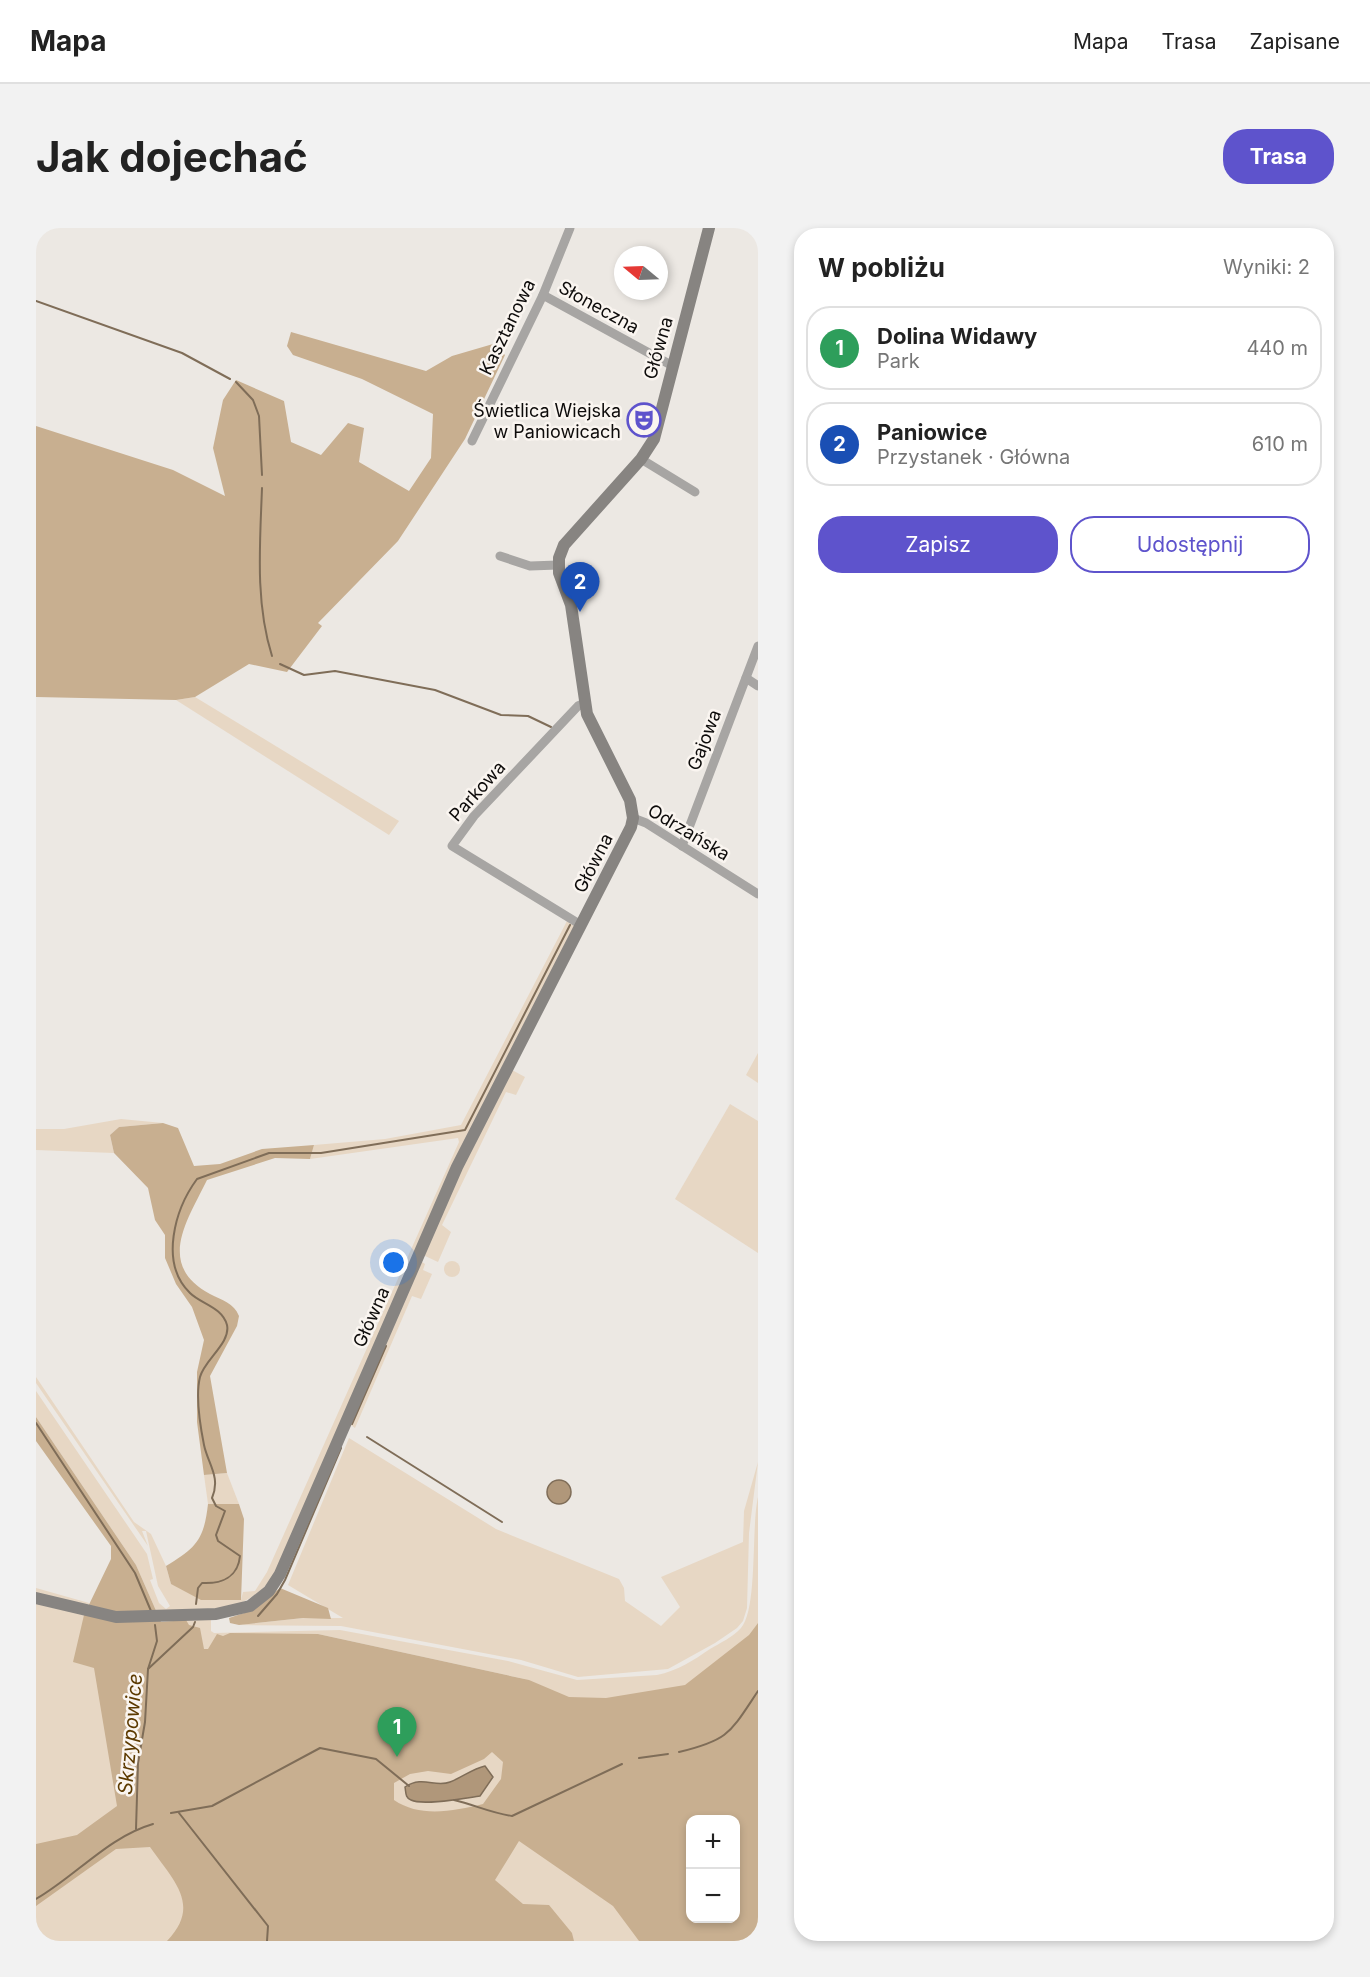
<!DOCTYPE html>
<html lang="pl">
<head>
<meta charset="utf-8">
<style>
	:root { --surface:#fff; --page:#f2f2f2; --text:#222; --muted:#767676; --line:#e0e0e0; --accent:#5e53cc }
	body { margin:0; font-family:Inter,sans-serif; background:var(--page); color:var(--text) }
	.controls { position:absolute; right:18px; bottom:18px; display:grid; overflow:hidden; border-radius:12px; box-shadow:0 3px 9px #0003 }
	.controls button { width:54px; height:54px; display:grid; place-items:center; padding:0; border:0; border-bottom:2px solid var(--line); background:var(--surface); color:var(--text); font:30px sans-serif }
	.compass { position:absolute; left:578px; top:18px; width:54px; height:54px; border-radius:50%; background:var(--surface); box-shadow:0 3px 9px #0003; rotate:289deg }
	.you { position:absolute; left:358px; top:1035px; width:21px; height:21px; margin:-15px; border:4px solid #fff; border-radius:50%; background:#1a73e8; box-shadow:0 0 0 9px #1a73e833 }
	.badge { display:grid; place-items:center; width:39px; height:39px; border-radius:50%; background:var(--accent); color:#fff; font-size:20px; font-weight:700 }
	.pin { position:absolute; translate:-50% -50px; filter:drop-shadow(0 2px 3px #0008) }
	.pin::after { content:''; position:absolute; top:32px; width:21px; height:18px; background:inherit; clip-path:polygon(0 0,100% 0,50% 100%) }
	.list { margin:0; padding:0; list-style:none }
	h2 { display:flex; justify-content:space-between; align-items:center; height:78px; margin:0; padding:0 24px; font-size:26px }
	h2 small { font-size:20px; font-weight:400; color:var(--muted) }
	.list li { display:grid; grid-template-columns:39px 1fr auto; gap:18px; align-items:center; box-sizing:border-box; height:84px; margin:0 12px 12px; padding:0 12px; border:2px solid var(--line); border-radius:24px }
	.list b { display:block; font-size:22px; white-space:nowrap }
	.list p { margin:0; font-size:20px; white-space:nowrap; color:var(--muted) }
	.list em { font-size:20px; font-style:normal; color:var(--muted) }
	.actions { display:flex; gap:12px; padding:18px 24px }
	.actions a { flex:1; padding:14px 0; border:2px solid var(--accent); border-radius:24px; text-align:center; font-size:21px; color:var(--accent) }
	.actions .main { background:var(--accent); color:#fff }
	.map { position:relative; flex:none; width:722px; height:1713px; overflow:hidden; border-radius:24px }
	header { display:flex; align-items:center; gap:36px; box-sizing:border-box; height:84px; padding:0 30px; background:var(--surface); border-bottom:2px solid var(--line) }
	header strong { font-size:28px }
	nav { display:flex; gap:33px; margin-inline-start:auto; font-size:21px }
	.intro { display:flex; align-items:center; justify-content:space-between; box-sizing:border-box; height:144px; padding:0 36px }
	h1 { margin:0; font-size:42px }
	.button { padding:15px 27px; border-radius:24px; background:var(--accent); color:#fff; font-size:21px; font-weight:700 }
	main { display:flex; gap:36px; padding:0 36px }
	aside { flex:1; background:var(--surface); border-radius:24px; box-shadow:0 3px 9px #0003 }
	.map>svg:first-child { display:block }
</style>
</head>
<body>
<header>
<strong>Mapa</strong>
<nav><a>Mapa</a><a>Trasa</a><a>Zapisane</a></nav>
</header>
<div class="intro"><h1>Jak dojechać</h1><a class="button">Trasa</a></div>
<main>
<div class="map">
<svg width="722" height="1713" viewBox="0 0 722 1713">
	<rect width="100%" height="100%" fill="#ece8e3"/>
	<g fill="#e7d7c4" fill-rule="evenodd">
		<path d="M159,469l204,124 -10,14 -213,-135z"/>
		<path d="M531,693l8,5 -111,218 -186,428c-35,45 -67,37 -120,43l-22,-50 -100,-148v-26l111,163 6,25 -3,1 9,23 7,6 4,-3 -12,-20 -12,-55h-4l6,15 -112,-163v-6l98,145 17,12 15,32 5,18 70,16 2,-8 12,-1 12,-19 192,-430 -1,-4 -148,21 4,-14 71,-6 76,-14z"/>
		<path d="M722,825v30l-12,-8z"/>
		<path d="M476,842l13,7 -9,18 -10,-3 -64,133 9,7 -13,30 -15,-7 37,-88z"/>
		<path d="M694,876l28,17v132l-83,-54z"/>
		<path d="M85,891l42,4 -44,4 -9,8 4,18 -78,-3v-21h28z"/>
		<circle cx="416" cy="1041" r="8"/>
		<path d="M386,1034l3,2 -2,6 9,4 -11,25 -9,-3 -57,132 -7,-5z"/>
		<path d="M313,1210l147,91 123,50 5,9 1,13 36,25 19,-19 -19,-30 82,-35 1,-31 14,-49 -9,71 -2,75 -4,13 -6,7 -22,15 -47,26 -90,8 -57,-17 -180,-34 -102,-1 64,-7h40l-55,-33z"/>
		<path d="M191,1245l12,31h-31l-4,-29z"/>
		<path d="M722,1269v444h-722v-340l83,24 92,-7v13l3,2 126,-3 168,31 69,19 80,-5c20,-4 37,-15 53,-26 10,-6 23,-12 31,-21 17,-19 10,-101 17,-131zM214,1406h68l211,46zM654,1592h46v98h-46z"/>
		<path d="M0,1360l53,15 -2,6 -51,-15z"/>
	</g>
	<g fill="#c8af90" fill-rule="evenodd">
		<path d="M255,104l135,39 26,-15 41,-12 12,11 -40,84 -67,102 -80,82 4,3 -35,46 -38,-8 -54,33 -19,3 -140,-3v-271l137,44 52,26 -12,-48 10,-48 13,-20 48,21 7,41 30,13 27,-32 16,5 -5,34 50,29 22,-33 2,-44 -71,-35 -69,-24 -6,-9z"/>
		<path d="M127,895l15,5 16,38 26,-2 42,-15 52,-4 -4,14 -35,-1 -68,22c-20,41 -51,85 3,114 12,6 24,9 29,22l-2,10 -27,50 17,97 -23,2 -7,-53v-50l7,-32 -12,-33 -16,-23 -11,-26v-23l-10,-15 -7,-32 -34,-35 -4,-18 9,-8z"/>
		<path d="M0,1189l100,148 25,57 25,-2 3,5 11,3 4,21h4l9,-15 6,2 7,-3 88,1 211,46 40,17 37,1 79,-13 64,-50 9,-12v318h-119l-26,-35 -94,-65 -24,39 28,24 26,1 23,28 2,8h-407c35,-36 6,-61 -17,-94l-34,2 -80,57v-62l41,-9 40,-29 -23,-138 -21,-6 11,-47 27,-56v-13l-75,-105zM456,1524l11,10 -2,17 -18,25c-29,7 -63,14 -89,-4v-17l16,-9 18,-3 23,3 33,-15zM654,1592h46v98h-46z"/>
		<path d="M172,1276h31l5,15 -3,81h-40l-30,-16 -5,-18c30,-18 38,-26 42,-62z"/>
		<path d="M244,1360l48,20 3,11 -28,-1 -64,7 -9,-2 -1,-5 21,-7z"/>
	</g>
	<g fill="#b0977a" stroke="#7f6d58" stroke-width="1.5">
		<circle cx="523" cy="1264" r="12"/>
		<path d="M449,1538l8,11 -13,19c-15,2 -57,10 -69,4 -6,-2 -5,-8 -6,-13 18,-12 30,1 45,-5 13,-5 22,-13 35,-16z"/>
	</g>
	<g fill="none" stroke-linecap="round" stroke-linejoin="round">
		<g stroke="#7f6d58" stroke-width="2">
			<path d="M0,73l146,52 48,26"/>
			<path d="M200,154l17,18 6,16 3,59"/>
			<path d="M226,260c-2,56 -7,114 10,168"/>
			<path d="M244,436l24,11 31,-4 100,19 66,25 27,1 23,11"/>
			<path d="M0,1195l99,150 16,38"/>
			<path d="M316,1196l34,-78"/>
			<path d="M331,1209l135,85"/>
			<path d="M160,1376l2,-16 4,-5c20,1 36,-6 38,-27l-22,-15 -2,-6 9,-24 -9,-5 -4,-8c9,-21 -4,-34 -8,-53 -4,-20 -9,-48 -4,-68 4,-17 31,-34 27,-52 -5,-18 -26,-21 -37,-32 -31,-30 -15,-84 7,-114l72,-26h52l144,-23 105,-205"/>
			<path d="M222,1388l19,-22 8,-14 56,-132"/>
			<path d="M112,1441l45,-42 2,-5"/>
			<path d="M643,1524c50,-12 51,-19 79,-61"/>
			<path d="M603,1530l29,-4"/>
			<path d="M418,1572c21,5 37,13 58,16l110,-52"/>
			<path d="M135,1585l41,-7 108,-58 56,11 33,27"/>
			<path d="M143,1585l89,113 -1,15"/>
			<path d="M100,1601l2,-66 7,-41 3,-53 9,-28 -2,-16"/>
			<path d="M0,1671c40,-23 72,-62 117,-75"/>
		</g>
		<g stroke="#a7a5a3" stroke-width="9">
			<path d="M507,67l128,70"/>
			<path d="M436,213l71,-146 27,-67"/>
			<path d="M605,231l54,33"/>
			<path d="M464,328l30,10 28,-1"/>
			<path d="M710,450l12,8"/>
			<path d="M597,590l13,5 112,71"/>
			<path d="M646,618l76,-200"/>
			<path d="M545,697l-129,-79 22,-30 104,-110 7,-3"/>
		</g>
		<path stroke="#878481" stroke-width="12" d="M0,1370l80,19 100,-3 34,-8 19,-15 11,-17 177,-407 174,-340 2,-9 -3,-18 -43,-86 -16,-109 -12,-32v-15l5,-13 77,-86 13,-20 55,-211"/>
	</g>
	<defs>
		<symbol id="theatre-ring" viewBox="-11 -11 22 22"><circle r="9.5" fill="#faf5f0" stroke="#5e53cc" stroke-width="1.5"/><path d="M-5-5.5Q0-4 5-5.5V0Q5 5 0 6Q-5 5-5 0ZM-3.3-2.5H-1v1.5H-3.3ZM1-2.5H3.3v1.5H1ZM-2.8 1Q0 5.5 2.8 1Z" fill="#5e53cc"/></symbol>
	</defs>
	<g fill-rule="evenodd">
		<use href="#theatre-ring" x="589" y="173" width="38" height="38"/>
	</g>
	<g text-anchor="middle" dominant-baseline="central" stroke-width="5" stroke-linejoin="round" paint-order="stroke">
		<g font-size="18" fill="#0d0b0a" stroke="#faf5f0">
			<text transform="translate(563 79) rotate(29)">Słoneczna</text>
			<text transform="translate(471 99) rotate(-64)">Kasztanowa</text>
			<text transform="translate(622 120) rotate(-74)">Główna</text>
			<text transform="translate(668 512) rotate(-69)">Gajowa</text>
			<text transform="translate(441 563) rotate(-48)">Parkowa</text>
			<text transform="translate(653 604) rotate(31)">Odrzańska</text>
			<text transform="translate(557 635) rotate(-63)">Główna</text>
			<text transform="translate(335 1089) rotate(-66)">Główna</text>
		</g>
		<g font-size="18" fill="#0d0b0a" stroke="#faf5f0" text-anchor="end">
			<text x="585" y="182">Świetlica Wiejska<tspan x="585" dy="21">w Paniowicach</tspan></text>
		</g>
		<g font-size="20" font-style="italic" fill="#5c3a00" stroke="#faf5f0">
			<text transform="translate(94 1506) rotate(-85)">Skrzypowice</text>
		</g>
	</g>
</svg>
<div class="controls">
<button>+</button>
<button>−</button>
</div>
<svg class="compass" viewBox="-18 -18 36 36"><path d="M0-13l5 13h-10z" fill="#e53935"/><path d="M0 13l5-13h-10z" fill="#767676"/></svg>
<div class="you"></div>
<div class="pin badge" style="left:361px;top:1529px;background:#2e9e5b">1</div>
<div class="pin badge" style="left:544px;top:384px;background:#1a4fb4">2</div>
</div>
<aside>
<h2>W pobliżu<small>Wyniki: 2</small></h2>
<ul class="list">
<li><span class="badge" style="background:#2e9e5b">1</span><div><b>Dolina Widawy</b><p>Park</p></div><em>440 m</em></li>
<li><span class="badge" style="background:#1a4fb4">2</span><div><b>Paniowice</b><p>Przystanek · Główna</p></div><em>610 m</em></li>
</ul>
<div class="actions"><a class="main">Zapisz</a><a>Udostępnij</a></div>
</aside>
</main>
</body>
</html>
